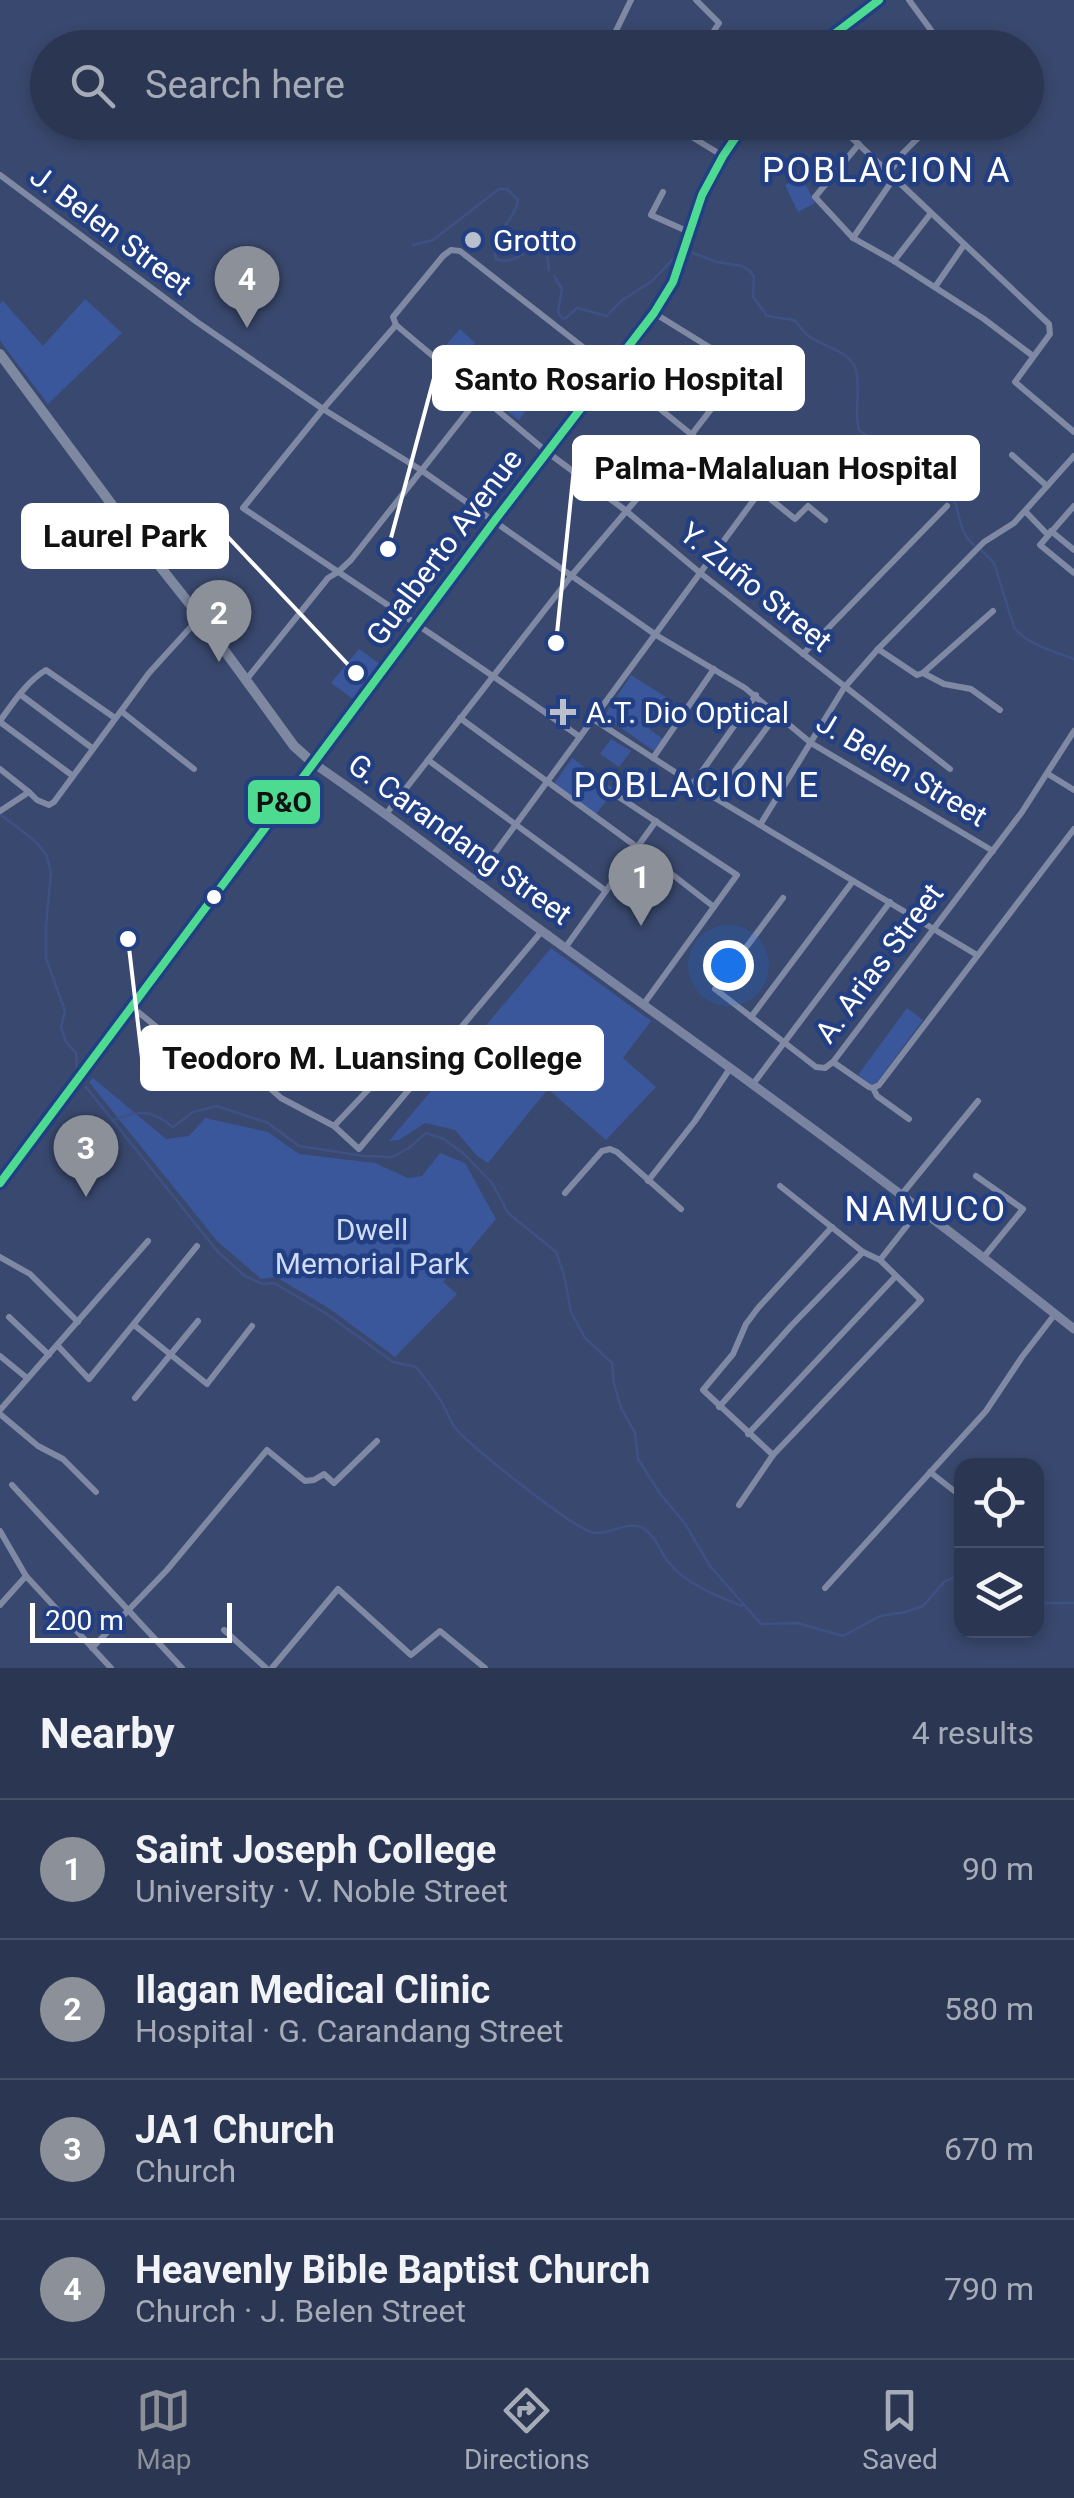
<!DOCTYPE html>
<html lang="en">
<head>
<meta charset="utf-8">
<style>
	:root { --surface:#2b3652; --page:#333e59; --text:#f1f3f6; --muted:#a6abb8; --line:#475069; --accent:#8c9099 }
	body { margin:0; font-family:Roboto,sans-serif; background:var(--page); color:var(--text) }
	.controls { position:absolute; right:30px; bottom:30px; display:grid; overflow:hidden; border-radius:20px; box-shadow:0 5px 15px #0003 }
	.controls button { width:90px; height:90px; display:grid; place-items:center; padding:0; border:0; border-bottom:2px solid var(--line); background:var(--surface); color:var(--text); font:50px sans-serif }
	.scale { position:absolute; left:30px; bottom:25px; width:202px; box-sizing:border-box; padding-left:10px; border:5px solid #fff; border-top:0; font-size:28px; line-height:35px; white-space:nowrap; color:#fff; -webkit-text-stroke:8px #233f84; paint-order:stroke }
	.you { position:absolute; left:728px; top:965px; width:35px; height:35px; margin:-25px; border:8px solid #fff; border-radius:50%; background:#1a73e8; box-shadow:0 0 0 15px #1a73e833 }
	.badge { display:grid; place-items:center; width:65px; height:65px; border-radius:50%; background:var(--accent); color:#fff; font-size:32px; font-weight:700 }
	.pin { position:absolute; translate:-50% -82px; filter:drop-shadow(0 2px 5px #0008) }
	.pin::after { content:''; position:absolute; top:52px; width:35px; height:30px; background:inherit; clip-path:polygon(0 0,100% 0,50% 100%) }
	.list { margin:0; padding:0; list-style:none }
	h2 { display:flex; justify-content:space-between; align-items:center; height:130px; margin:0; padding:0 40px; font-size:42px }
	h2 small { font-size:32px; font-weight:400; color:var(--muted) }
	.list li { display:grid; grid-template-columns:65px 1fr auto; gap:30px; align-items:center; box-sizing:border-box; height:140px; padding:0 40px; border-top:2px solid var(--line) }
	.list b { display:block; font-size:38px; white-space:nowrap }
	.list p { margin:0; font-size:32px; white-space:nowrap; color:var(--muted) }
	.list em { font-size:32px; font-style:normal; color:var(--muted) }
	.icon { flex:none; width:55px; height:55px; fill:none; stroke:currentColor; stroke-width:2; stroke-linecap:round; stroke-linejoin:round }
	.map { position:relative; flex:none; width:1074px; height:1668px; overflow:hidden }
	.search { position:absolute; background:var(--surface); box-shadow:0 5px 15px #0003; left:30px; right:30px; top:30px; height:110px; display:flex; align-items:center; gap:25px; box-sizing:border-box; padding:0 35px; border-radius:55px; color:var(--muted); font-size:38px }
	.sheet { height:690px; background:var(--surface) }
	nav { display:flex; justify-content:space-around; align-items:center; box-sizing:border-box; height:140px; border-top:2px solid var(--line); background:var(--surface); font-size:28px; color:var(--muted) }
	nav a { display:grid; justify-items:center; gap:5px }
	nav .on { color:var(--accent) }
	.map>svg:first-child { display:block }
</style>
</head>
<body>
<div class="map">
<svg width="1074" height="1668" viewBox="0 0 1074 1668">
	<rect width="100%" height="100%" fill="#39486e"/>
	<g fill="#3a579c">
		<path d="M802,177l13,26 -17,9 -13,-27z"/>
		<path d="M85,299l37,34 -74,71 -48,-63v-37l3,-3 40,45z"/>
		<path d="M460,329l15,14 -18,20 4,3 -6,6 -17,-18z"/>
		<path d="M527,379l14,11 -22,30 -24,-18 15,-20 9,7z"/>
		<path d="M359,649l21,15 -27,35 -22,-16z"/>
		<path d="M631,675l38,24 -20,30 14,10 -9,12 -50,-35z"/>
		<path d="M611,739l20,12 -12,16 -19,-13z"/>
		<path d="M572,758l43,32 -19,24 -42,-30z"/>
		<path d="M551,948l100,73 -28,37 33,29 -50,53 -58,-51 -60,74 -11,-7 -22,-26 -30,-7 -26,17 -10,1z"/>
		<path d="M907,1008l16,12 -46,62 -6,3 -13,-10z"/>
		<path d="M93,1078l73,61 23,-3 16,-18 63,14 31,22 76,9 33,15 14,-2 18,-23 25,10 31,56 -53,63 14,12 -62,63 -65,-48 -54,-32 -15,2 -44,-38 -128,-159z"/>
	</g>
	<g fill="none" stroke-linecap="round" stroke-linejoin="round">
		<g stroke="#3e5184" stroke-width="2.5">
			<path d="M413,245l20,-5 66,-51h8l11,11c-3,22 -29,34 -22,59 19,7 30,-10 46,-17l4,7 3,21"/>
			<path d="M693,253l24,9 25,4 8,5 4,6 -1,20 14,19 27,4c6,5 9,13 16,17 16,11 44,14 47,38 3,18 -3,37 2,55 25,21 60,29 84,51 19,18 11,48 31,64"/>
			<path d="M554,276l8,13 -4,23 4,6h4l11,-10 30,8 14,-15 31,-20 23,-24"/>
			<path d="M982,551l12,12 20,64c13,18 40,24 60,32"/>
			<path d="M1,815l33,25 12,14 5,18 -5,54v32l19,53 -4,16 5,15 10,11 1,19"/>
			<path d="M86,1087l132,165 27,24 17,8 12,-1 53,31 66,48 23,5c8,10 16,20 23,31 6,8 9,18 14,27 13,19 117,100 138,107 17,5 37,-13 52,-4 14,9 17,25 27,36 18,21 47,32 72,42"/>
			<path d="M113,1120c27,-10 37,-11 60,7l20,-15 24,-6 51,17 31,23 65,10 28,1 17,-9 17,-15 18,6 20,15 28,29 16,30 48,39 8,23 7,37 14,26 27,25 2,21 7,24 14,25 3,26 23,36 23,27 26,44 51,58 36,-1 46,13 37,-20 25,-4 18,-6 21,-24 18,-9"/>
			<path d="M1036,1599l8,4h30"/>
		</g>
		<g stroke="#8089a4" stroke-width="6">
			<path d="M696,0l23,23 -16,25"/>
			<path d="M909,0l35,48"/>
			<path d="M631,48l-18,-11 18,-37"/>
			<path d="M749,48l2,-4"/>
			<path d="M699,122l-7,15 31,19"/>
			<path d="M835,122l214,202 1,10 -35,48 59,50"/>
			<path d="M801,125l2,-3"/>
			<path d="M859,144l-44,53 38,41 41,23 90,58 49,37"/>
			<path d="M889,173l14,-20 21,-21"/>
			<path d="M0,175l197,147 126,87 98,61 235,165 89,53 66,55 182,108"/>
			<path d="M663,192l-12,23 38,17"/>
			<path d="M853,238l41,-60"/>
			<path d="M894,261l37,-48"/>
			<path d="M935,287l29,-42"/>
			<path d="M396,325l151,127 78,58 74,62 251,197"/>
			<path d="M1012,455l35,31"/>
			<path d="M1074,506l-34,39 34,28"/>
			<path d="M1025,511l23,24"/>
			<path d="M1051,531l23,19"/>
			<path d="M878,649l39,26 6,-2 70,-62"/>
			<path d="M803,654l144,-148"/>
			<path d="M923,673l21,11 27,5 29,21"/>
			<path d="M246,680l82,-102 10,-6 13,-12 129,-164"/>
			<path d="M21,695l71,53"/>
			<path d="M121,711l73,58"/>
			<path d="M460,718l177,129 77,60"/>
			<path d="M593,719l122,79 262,157"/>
			<path d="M0,721c13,-18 27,-40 46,-51l69,48"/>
			<path d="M0,722l73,54"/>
			<path d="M580,737c-110,-79 -225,-153 -337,-229l80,-99 73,-84 -3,-8 50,-61 8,-6 9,1 151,118 184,150 13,-13 17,14"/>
			<path d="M653,758l61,-89"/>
			<path d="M428,760l178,131"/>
			<path d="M0,769l29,23"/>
			<path d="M1048,774l26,16"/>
			<path d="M693,784l63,-89"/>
			<path d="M619,797l118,78 -94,130"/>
			<path d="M715,798l62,-84"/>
			<path d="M0,811l29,-19 8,8 12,5 5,-3 95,-129 50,-55"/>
			<path d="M386,814l186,-239 120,-141 51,-66 -89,-55"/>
			<path d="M760,825l84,-137 34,-39 106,-107 30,-19 60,-67"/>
			<path d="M475,880l286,-390"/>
			<path d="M783,898l-68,91 101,78 9,1 8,-6 189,-250 52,-81"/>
			<path d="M565,948l91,-127"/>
			<path d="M132,1007l32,26 81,33 36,32 53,28 25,23 183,-218"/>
			<path d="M751,1017l102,-136"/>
			<path d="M833,1062l36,25 4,1 6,-3 195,-256"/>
			<path d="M753,1084l137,-182"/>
			<path d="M873,1088l4,8 32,23"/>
			<path d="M334,1126l81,-86h6l17,15"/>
			<path d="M976,1176l47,33 -40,49"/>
			<path d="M648,1181l47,-60 36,-54"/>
			<path d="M565,1193l37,-42 8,-2 7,3 64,57"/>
			<path d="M902,1194l76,-93"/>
			<path d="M0,1257l30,17 48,48"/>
			<path d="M880,1260l40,-51"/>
			<path d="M9,1317l40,38"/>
			<path d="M134,1325l73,59 45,-58"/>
			<path d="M58,1346l31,33 108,-133"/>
			<path d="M0,1356l27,22"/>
			<path d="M135,1398l63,-77"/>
			<path d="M719,1407l72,-81 72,-74"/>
			<path d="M0,1410l148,-169"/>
			<path d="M0,1414l38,32 25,13 33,33"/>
			<path d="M748,1434l147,-157"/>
			<path d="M773,1455l-70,-65 30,-36 13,-30 12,-16 74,-81"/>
			<path d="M930,1472l32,25"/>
			<path d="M12,1485l170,183"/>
			<path d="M739,1505l34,-50 148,-155 -41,-40 -17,-8 -83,-66"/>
			<path d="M0,1531l26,45 85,92"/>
			<path d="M825,1588l161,-177 36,-54 33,-43"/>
			<path d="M0,1605l26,-29"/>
			<path d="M224,1630l42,38"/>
			<path d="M92,1648l75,-78 100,-120 38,31 9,-1 10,-6 10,9 43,-42"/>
			<path d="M272,1668l66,-79 73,66 29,-24 45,37"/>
		</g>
		<path stroke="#7a84a0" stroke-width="9" d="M313,763c80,54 155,114 233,171 178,129 355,257 528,395"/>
		<g stroke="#7e89a1" stroke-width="10">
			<path d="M815,48l64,-48"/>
			<path d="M0,354l127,171 73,92 94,129 19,17"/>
			<path d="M0,1183l495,-663 159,-207 19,-31 29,-87 21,-39 23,-34"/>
		</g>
		<defs>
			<g id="bus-1">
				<path d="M816,48l63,-48"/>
				<path d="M0,1183l495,-663 159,-207 19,-31 29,-87 21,-39 23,-34"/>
			</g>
		</defs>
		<use href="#bus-1" stroke="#233f84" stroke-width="15"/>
		<use href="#bus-1" stroke="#4ddb92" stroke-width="8"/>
	</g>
	<g fill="#babfcc" stroke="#233f84" stroke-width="4">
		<circle cx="473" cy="240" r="10"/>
		<path d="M558 697h10v10h10v10h-10v10h-10v-10h-10v-10h10z"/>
	</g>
	<circle fill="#fff" stroke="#233f84" stroke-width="4" cx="214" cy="897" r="9"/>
	<g text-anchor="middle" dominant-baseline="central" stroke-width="9" stroke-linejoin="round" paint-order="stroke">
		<g font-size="30" fill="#fff" stroke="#233f84">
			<text transform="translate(111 230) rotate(37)">J. Belen Street</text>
			<text transform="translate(444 547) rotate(-53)">Gualberto Avenue</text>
			<text transform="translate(756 587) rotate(39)">Y. Zuño Street</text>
			<text transform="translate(902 769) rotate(31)">J. Belen Street</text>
			<text transform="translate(460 839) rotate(36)">G. Carandang Street</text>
			<text transform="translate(879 963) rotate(-53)">A. Arias Street</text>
		</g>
		<g font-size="30" fill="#fff" stroke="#233f84" text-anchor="start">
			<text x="493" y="240">Grotto</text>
			<text x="586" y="712">A.T. Dio Optical</text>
		</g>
		<g font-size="30" fill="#d0dbf6" stroke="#233f84">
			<text x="372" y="1229">Dwell<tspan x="372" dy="34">Memorial Park</tspan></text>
		</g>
		<g font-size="35" letter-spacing="2.5" fill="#fff" stroke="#233f84">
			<text x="887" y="170">POBLACION A</text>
			<text x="697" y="785">POBLACION E</text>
			<text x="926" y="1209">NAMUCO</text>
		</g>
	</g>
	<path fill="none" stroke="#fff" stroke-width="4" d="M388 549L434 378M556 643L574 468M356 673L227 536M128 939L142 1058"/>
	<g fill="#fff" stroke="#233f84" stroke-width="4">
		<circle cx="388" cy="549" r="10"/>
		<circle cx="556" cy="643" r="10"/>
		<circle cx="356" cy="673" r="10"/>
		<circle cx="128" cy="939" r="10"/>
	</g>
	<g fill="#fff" stroke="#fff" stroke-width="4">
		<rect x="434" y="347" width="369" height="62" rx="10"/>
		<rect x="574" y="437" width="404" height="62" rx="10"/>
		<rect x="23" y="505" width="204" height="62" rx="10"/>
		<rect x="142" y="1027" width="460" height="62" rx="10"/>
	</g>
	<g font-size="32" text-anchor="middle" font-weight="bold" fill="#111">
		<text x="619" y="390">Santo Rosario Hospital</text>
		<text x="776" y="479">Palma-Malaluan Hospital</text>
		<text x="125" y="547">Laurel Park</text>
		<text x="372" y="1069">Teodoro M. Luansing College</text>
	</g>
	<rect stroke="#233f84" stroke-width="4" x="246" y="778" width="76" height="48" rx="10" fill="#4ddb92"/>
	<g font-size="28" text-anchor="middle" font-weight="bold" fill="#111">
		<text x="284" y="812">P&amp;O</text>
	</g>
</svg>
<div class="controls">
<button><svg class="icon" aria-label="locate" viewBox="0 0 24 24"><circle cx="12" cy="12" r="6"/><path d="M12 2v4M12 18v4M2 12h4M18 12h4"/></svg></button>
<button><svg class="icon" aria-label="layers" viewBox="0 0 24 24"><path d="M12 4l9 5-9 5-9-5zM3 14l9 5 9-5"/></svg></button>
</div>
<div class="scale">200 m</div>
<div class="you"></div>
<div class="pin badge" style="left:641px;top:926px">1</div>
<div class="pin badge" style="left:219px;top:662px">2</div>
<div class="pin badge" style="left:86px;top:1197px">3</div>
<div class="pin badge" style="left:247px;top:328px">4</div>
<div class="search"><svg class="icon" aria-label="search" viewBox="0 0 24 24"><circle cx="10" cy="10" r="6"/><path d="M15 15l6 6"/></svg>Search here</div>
</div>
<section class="sheet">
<h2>Nearby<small>4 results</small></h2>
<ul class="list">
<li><span class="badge">1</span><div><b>Saint Joseph College</b><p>University · V. Noble Street</p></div><em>90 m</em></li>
<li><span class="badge">2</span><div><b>Ilagan Medical Clinic</b><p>Hospital · G. Carandang Street</p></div><em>580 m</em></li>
<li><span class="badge">3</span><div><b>JA1 Church</b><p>Church</p></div><em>670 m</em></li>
<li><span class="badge">4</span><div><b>Heavenly Bible Baptist Church</b><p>Church · J. Belen Street</p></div><em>790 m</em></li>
</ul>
</section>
<nav>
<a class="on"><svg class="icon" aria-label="map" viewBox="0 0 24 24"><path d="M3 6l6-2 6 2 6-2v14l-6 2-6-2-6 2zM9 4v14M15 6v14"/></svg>Map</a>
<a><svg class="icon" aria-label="directions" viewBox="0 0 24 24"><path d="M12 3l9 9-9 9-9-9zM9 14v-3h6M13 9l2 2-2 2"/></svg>Directions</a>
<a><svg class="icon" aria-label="saved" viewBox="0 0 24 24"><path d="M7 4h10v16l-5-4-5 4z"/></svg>Saved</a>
</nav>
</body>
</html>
